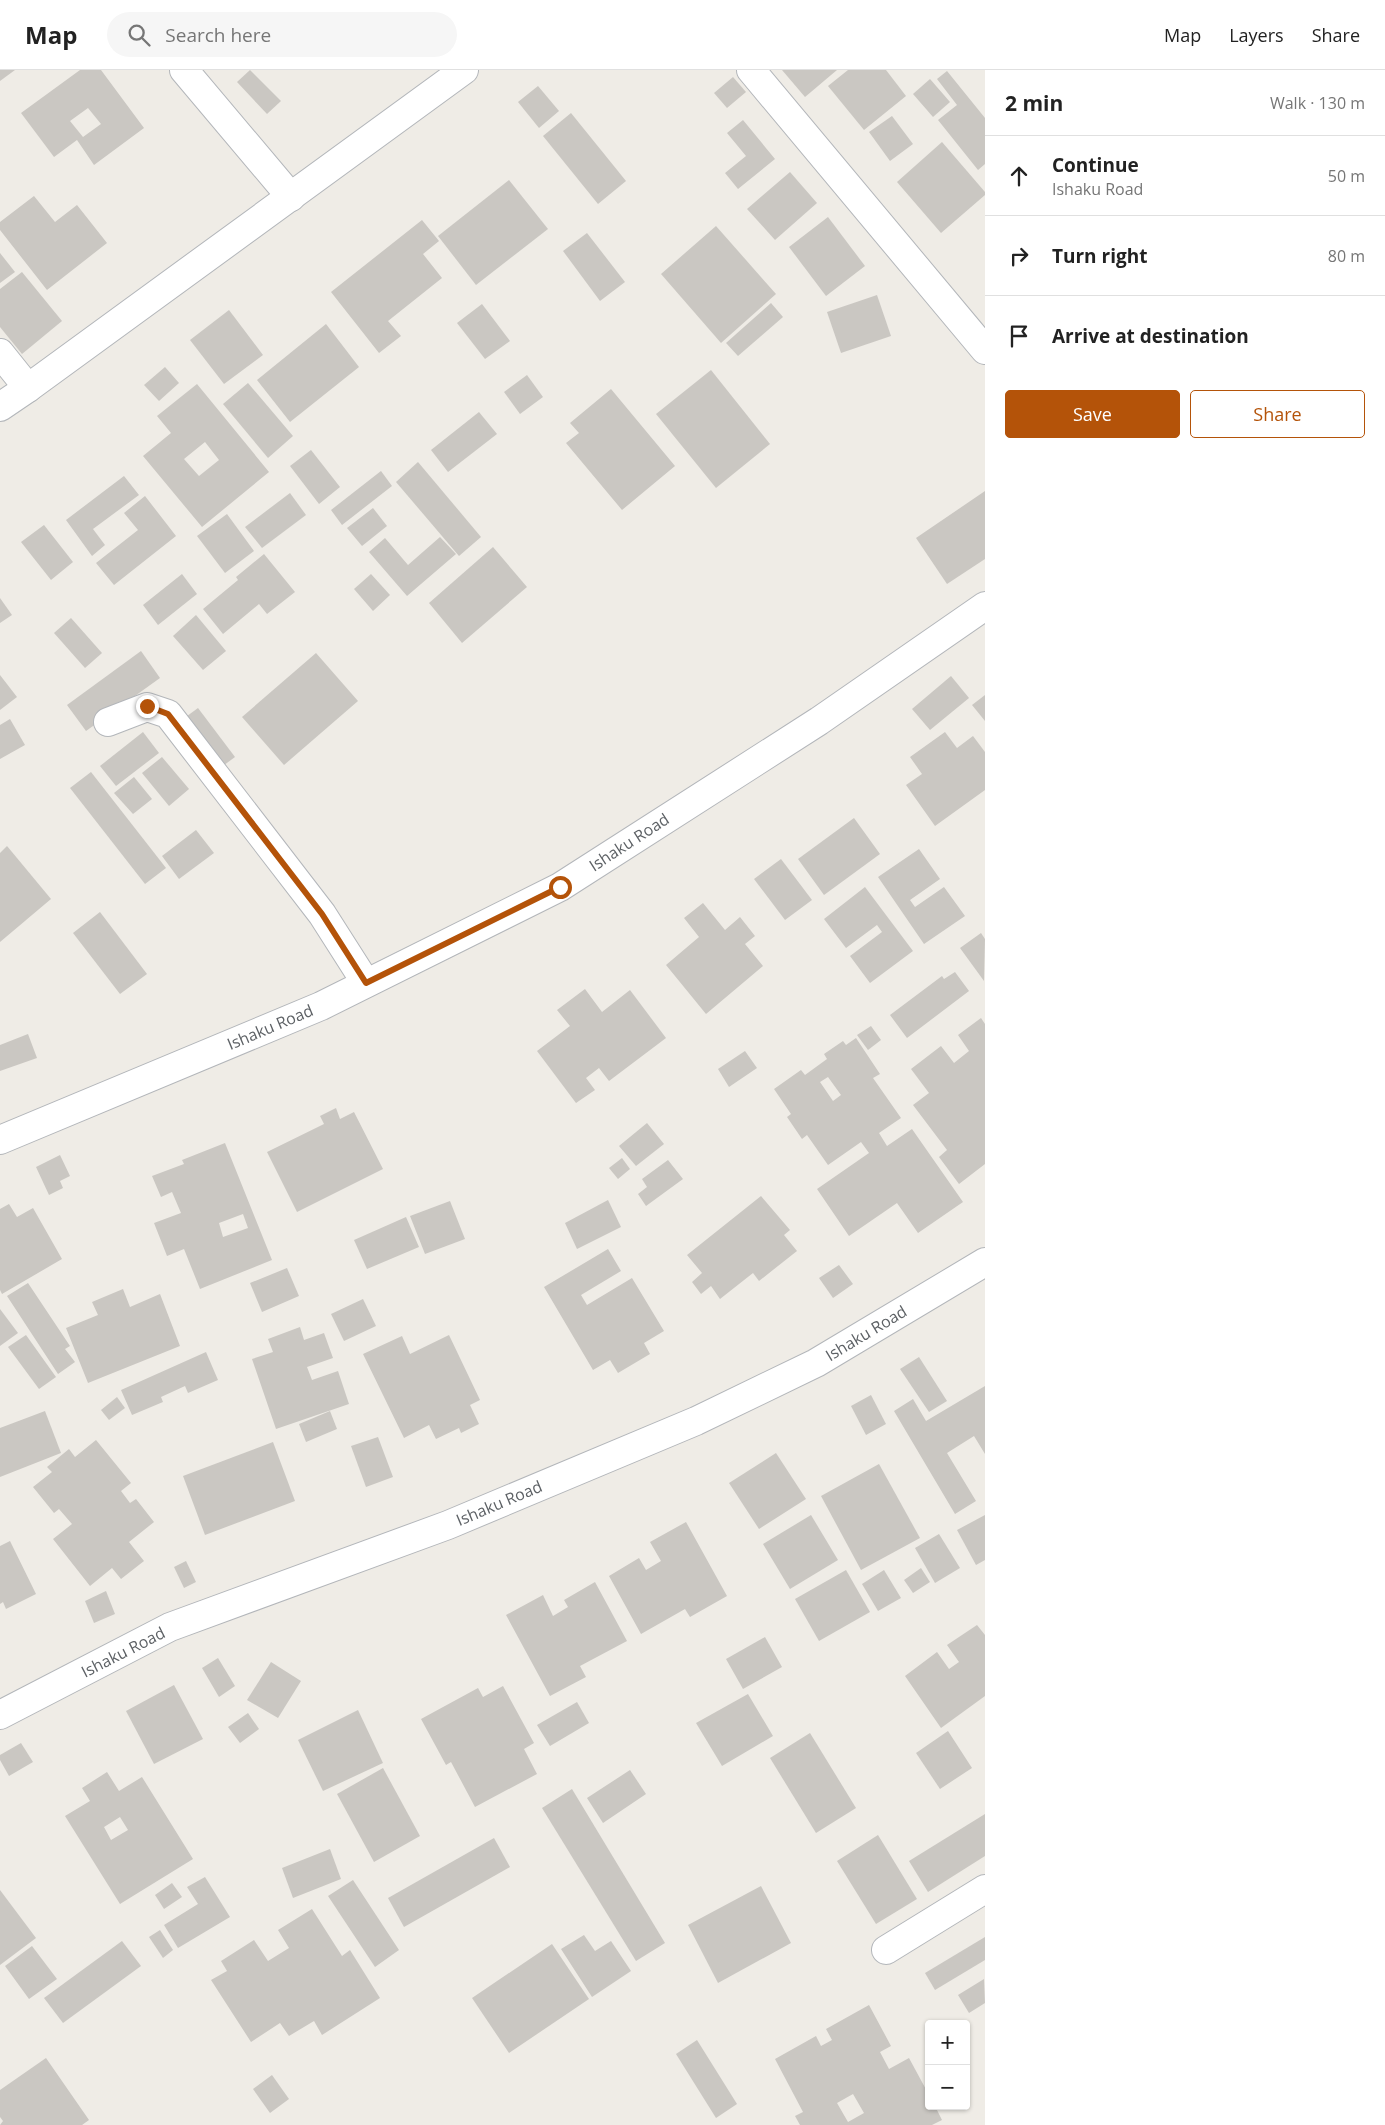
<!DOCTYPE html>
<html lang="en">
<head>
<meta charset="utf-8">
<style>
	:root { --surface:#fff; --page:#f6f6f6; --text:#222; --muted:#767676; --line:#e0e0e0; --accent:#b45309 }
	body { margin:0; font-family:"Open Sans",sans-serif; background:var(--page); color:var(--text) }
	.controls { position:absolute; right:15px; bottom:15px; display:grid; overflow:hidden; border-radius:5px; box-shadow:0 1px 4px #0004 }
	.controls button { width:45px; height:45px; display:grid; place-items:center; padding:0; border:0; border-bottom:1px solid var(--line); background:var(--surface); color:var(--text); font:25px sans-serif }
	.stop { position:absolute; width:15px; height:15px; margin:-11px; border:4px solid #b45309; border-radius:50%; background:#fff }
	.stop.end { background:#b45309; border-color:#fff; box-shadow:0 1px 5px #0008 }
	.list { margin:0; padding:0; list-style:none }
	h2 { display:flex; justify-content:space-between; align-items:center; height:65px; margin:0; padding:0 20px; font-size:21px }
	h2 small { font-size:16px; font-weight:400; color:var(--muted) }
	.list li { display:grid; grid-template-columns:32px 1fr auto; gap:15px; align-items:center; box-sizing:border-box; height:80px; padding:0 20px; border-top:1px solid var(--line) }
	.list b { display:block; font-size:19px; white-space:nowrap }
	.list p { margin:0; font-size:16px; white-space:nowrap; color:var(--muted) }
	.list em { font-size:16px; font-style:normal; color:var(--muted) }
	.actions { display:flex; gap:10px; padding:15px 20px }
	.actions a { flex:1; padding:11px 0; border:1px solid var(--accent); border-radius:5px; text-align:center; font-size:18px; color:var(--accent) }
	.actions .main { background:var(--accent); color:#fff }
	.icon { flex:none; width:28px; height:28px; fill:none; stroke:currentColor; stroke-width:2; stroke-linecap:round; stroke-linejoin:round }
	.map { position:relative; flex:none; width:985px; height:2055px; overflow:hidden }
	header { display:flex; align-items:center; gap:30px; box-sizing:border-box; height:70px; padding:0 25px; background:var(--surface); border-bottom:1px solid var(--line) }
	header strong { font-size:24px }
	nav { display:flex; gap:28px; margin-inline-start:auto; font-size:18px }
	.search { width:350px; height:45px; background:var(--page); display:flex; align-items:center; gap:12px; box-sizing:border-box; padding:0 18px; border-radius:28px; color:var(--muted); font-size:19px }
	main { display:flex }
	aside { flex:1; background:var(--surface) }
	.map>svg:first-child { display:block }
</style>
</head>
<body>
<header>
<strong>Map</strong>
<div class="search"><svg class="icon" aria-label="search" viewBox="0 0 24 24"><circle cx="10" cy="10" r="6"/><path d="M15 15l6 6"/></svg>Search here</div>
<nav><a>Map</a><a>Layers</a><a>Share</a></nav>
</header>
<main>
<div class="map">
<svg width="985" height="2055" viewBox="0 0 985 2055">
	<rect width="100%" height="100%" fill="#efece6"/>
	<g fill="#cac7c2" fill-rule="evenodd">
		<path d="M0,0h15l-15,11z"/>
		<path d="M80,0h21l43,58 -50,37 -17,-25 -23,17 -33,-44zM88,38l13,16 -18,13 -13,-16z"/>
		<path d="M250,0l31,31 -14,13 -30,-32z"/>
		<path d="M782,0h55l-32,27z"/>
		<path d="M848,0h38l20,26 -42,34 -36,-44z"/>
		<path d="M947,1l38,47v46l-7,6 -40,-50 19,-15 -20,-26z"/>
		<path d="M733,7l13,15 -19,16 -13,-15z"/>
		<path d="M930,9l20,23 -17,15 -20,-23z"/>
		<path d="M538,16l21,25 -20,17 -21,-26z"/>
		<path d="M571,43l55,68 -28,23 -55,-68z"/>
		<path d="M892,46l21,28 -23,17 -21,-29z"/>
		<path d="M743,50l32,39 -37,30 -13,-16 21,-17 -19,-23z"/>
		<path d="M942,72l43,50v3l-44,38 -44,-51z"/>
		<path d="M790,102l27,31 -42,37 -28,-31z"/>
		<path d="M509,110l39,49 -72,56 -38,-49z"/>
		<path d="M34,126l21,26 22,-17 30,38 -60,47 -47,-60v-8z"/>
		<path d="M828,147l37,49 -39,30 -37,-49z"/>
		<path d="M422,150l17,21 -16,13 19,24 -54,43 13,15 -22,17 -48,-61z"/>
		<path d="M716,156l60,68 -55,49 -60,-69z"/>
		<path d="M587,163l38,49 -25,19 -37,-50z"/>
		<path d="M0,183l15,19 -15,11z"/>
		<path d="M22,202l40,49 -40,33 -22,-27v-38z"/>
		<path d="M877,225l14,41 -50,17 -14,-41z"/>
		<path d="M771,233l12,14 -45,39 -12,-13z"/>
		<path d="M482,234l28,37 -25,18 -28,-36z"/>
		<path d="M229,240l34,45 -39,29 -34,-44z"/>
		<path d="M326,254l33,43 -69,55 -33,-42z"/>
		<path d="M165,297l14,16 -20,18 -15,-16z"/>
		<path d="M711,300l59,74 -54,44 -60,-74z"/>
		<path d="M527,305l16,22 -23,17 -16,-22z"/>
		<path d="M248,313l45,53 -25,22 -45,-54z"/>
		<path d="M197,314l72,88 -67,55 -59,-71 28,-23 -14,-17zM205,372l14,18 -20,16 -15,-17z"/>
		<path d="M611,319l64,77 -53,44 -56,-67 13,-10 -9,-10z"/>
		<path d="M479,342l18,22 -49,38 -17,-22z"/>
		<path d="M311,380l29,37 -21,17 -29,-38z"/>
		<path d="M418,392l63,75 -22,19 -63,-74z"/>
		<path d="M381,401l11,15 -50,39 -11,-15z"/>
		<path d="M124,406l15,19 -46,34 12,16 -13,11 -26,-36z"/>
		<path d="M985,421v68l-38,25 -31,-46z"/>
		<path d="M290,423l16,22 -44,33 -17,-21z"/>
		<path d="M145,426l31,40 -62,49 -18,-22 42,-33 -14,-17z"/>
		<path d="M373,438l14,18 -25,20 -15,-18z"/>
		<path d="M227,444l27,37 -29,22 -28,-37z"/>
		<path d="M44,455l29,37 -22,18 -30,-38z"/>
		<path d="M440,467l16,17 -49,42 -38,-44 16,-14 23,27z"/>
		<path d="M493,477l34,40 -65,56 -33,-40z"/>
		<path d="M264,484l31,38 -28,22 -8,-10 -36,30 -20,-25 35,-29 -2,-3z"/>
		<path d="M182,504l15,20 -39,31 -15,-20z"/>
		<path d="M371,504l19,21 -17,16 -19,-22z"/>
		<path d="M0,528l12,17 -12,8z"/>
		<path d="M196,545l30,36 -23,19 -30,-34z"/>
		<path d="M71,548l31,35 -17,15 -31,-35z"/>
		<path d="M141,581l19,27 -74,53 -19,-26z"/>
		<path d="M316,583l42,48 -74,64 -42,-48z"/>
		<path d="M0,605l17,22 -17,13z"/>
		<path d="M951,606l18,22 -39,32 -18,-21z"/>
		<path d="M985,625v26l-13,-16z"/>
		<path d="M198,638l37,49 -19,14 -37,-49z"/>
		<path d="M10,649l15,26 -25,14v-34z"/>
		<path d="M143,662l16,21 -43,33 -16,-20z"/>
		<path d="M945,662l12,16 16,-12 12,16v38l-50,36 -29,-41 16,-11 -12,-17z"/>
		<path d="M162,687l27,32 -20,17 -27,-33z"/>
		<path d="M91,702l75,96 -21,16 -75,-96z"/>
		<path d="M134,707l18,22 -19,15 -19,-21z"/>
		<path d="M854,748l26,36 -56,41 -26,-36z"/>
		<path d="M196,760l18,23 -35,26 -17,-23z"/>
		<path d="M7,776l44,53 -51,43v-89z"/>
		<path d="M919,779l21,30 -30,21 5,7 29,-20 21,29 -41,28 -46,-67z"/>
		<path d="M781,789l31,41 -27,20 -31,-41z"/>
		<path d="M865,817l48,64 -43,32 -20,-27 32,-24 -5,-7 -31,23 -22,-29z"/>
		<path d="M703,833l22,27 15,-13 15,19 -10,8 18,22 -57,48 -40,-49 33,-28 -15,-19z"/>
		<path d="M100,842l47,62 -27,20 -47,-61z"/>
		<path d="M981,863l4,6 -1,42 -24,-33z"/>
		<path d="M955,902l14,19 -62,47 -17,-23 52,-39 2,3z"/>
		<path d="M585,919l17,23 28,-22 36,48 -57,43 -10,-13 -13,10 9,12 -19,13 -39,-52 33,-25 -13,-16z"/>
		<path d="M981,948l4,6v140l-26,20 -20,-27 8,-7 -34,-45 16,-12 -18,-24 30,-23 13,17 15,-12 -11,-16z"/>
		<path d="M871,956l10,14 -13,10 -11,-15z"/>
		<path d="M28,964l9,24 -37,13v-26z"/>
		<path d="M856,968l24,36 -7,4 28,40 -22,15 8,13 25,-17 51,73 -45,31 -21,-30 -48,33 -32,-47 52,-36 -8,-11 -33,23 -21,-30 -5,4 -15,-22 4,-3 -17,-25 27,-19 4,5 22,-16 -3,-5 19,-13 3,4zM828,1007l13,18 -8,6 -13,-19z"/>
		<path d="M745,981l12,17 -28,19 -11,-18z"/>
		<path d="M336,1038l4,11 14,-7 29,57 -86,43 -30,-60 57,-28 -4,-8z"/>
		<path d="M647,1053l17,21 -28,22 -17,-20z"/>
		<path d="M225,1073l47,117 -72,29 -16,-40 -17,7 -13,-33 27,-10 -9,-21 -11,5 -9,-21 32,-12 -2,-4zM243,1144l5,14 -25,9 -4,-14z"/>
		<path d="M60,1085l10,21 -10,5 3,7 -14,7 -13,-28z"/>
		<path d="M622,1088l8,11 -12,10 -9,-11z"/>
		<path d="M668,1090l15,19 -37,27 -8,-12 9,-7 -5,-8z"/>
		<path d="M761,1126l29,34 -6,5 13,16 -38,30 -6,-8 -33,26 -9,-13 -10,8 -9,-12 10,-9 -15,-18z"/>
		<path d="M608,1130l13,27 -44,22 -12,-26z"/>
		<path d="M450,1131l15,38 -40,15 -15,-38z"/>
		<path d="M9,1134l8,13 16,-9 29,51 -60,35 -2,-4v-81z"/>
		<path d="M406,1147l13,30 -52,22 -13,-29z"/>
		<path d="M608,1179l13,22 -40,24 6,10 45,-27 32,53 -20,12 6,11 -32,19 -8,-13 -17,10 -49,-83z"/>
		<path d="M839,1195l14,19 -20,14 -14,-20z"/>
		<path d="M287,1198l12,28 -37,16 -12,-29z"/>
		<path d="M28,1213l42,63 -5,3 10,13 -17,12 -51,-78z"/>
		<path d="M123,1219l7,18 30,-13 20,52 -92,37 -22,-55 32,-13 -6,-13z"/>
		<path d="M363,1229l13,27 -32,15 -13,-27z"/>
		<path d="M0,1239l18,24 -18,13z"/>
		<path d="M300,1257l4,13 20,-7 9,25 -26,9 5,13 26,-9 11,33 -73,25 -24,-70 21,-7 -5,-13z"/>
		<path d="M26,1265l30,42 -17,12 -31,-42z"/>
		<path d="M449,1265l31,65 -10,5 9,19 -18,9 -2,-5 -23,11 -7,-14 -25,13 -41,-84 39,-18 8,18z"/>
		<path d="M206,1282l12,28 -30,13 -3,-7 -24,11 2,5 -31,13 -11,-25z"/>
		<path d="M919,1287l28,44 -18,11 -29,-43z"/>
		<path d="M985,1316v68l-11,-18 -27,17 29,48 -21,13 -61,-103 19,-12 13,22z"/>
		<path d="M871,1325l15,29 -20,11 -15,-29z"/>
		<path d="M117,1327l8,11 -16,12 -8,-10z"/>
		<path d="M45,1341l16,42 -61,24v-49z"/>
		<path d="M330,1341l7,18 -31,13 -7,-18z"/>
		<path d="M378,1367l15,40 -27,10 -15,-41z"/>
		<path d="M96,1370l35,43 -10,8 9,12 6,-4 18,23 -25,20 15,19 -23,18 -9,-11 -22,18 -37,-47 19,-15 -13,-15 -5,4 -21,-26 19,-15 -5,-5 22,-18 6,8z"/>
		<path d="M273,1372l22,59 -90,34 -22,-59z"/>
		<path d="M776,1383l30,46 -47,30 -30,-46z"/>
		<path d="M879,1394l41,74 -59,32 -40,-74z"/>
		<path d="M811,1445l27,45 -48,29 -27,-45z"/>
		<path d="M985,1445v45l-9,5 -19,-35z"/>
		<path d="M686,1452l41,74 -37,21 -5,-8 -44,25 -32,-58 30,-18 7,12 15,-9 -11,-19z"/>
		<path d="M939,1464l21,34 -25,15 -20,-35z"/>
		<path d="M10,1471l26,53 -30,15 -3,-7 -3,2v-58z"/>
		<path d="M186,1491l10,21 -12,6 -10,-21z"/>
		<path d="M921,1498l9,14 -17,11 -9,-13z"/>
		<path d="M846,1500l24,42 -51,29 -24,-42z"/>
		<path d="M884,1500l17,28 -23,13 -16,-27z"/>
		<path d="M595,1512l32,59 -47,25 6,11 -36,19 -44,-81 37,-20 10,21 15,-9 -4,-7z"/>
		<path d="M106,1521l9,23 -21,9 -9,-22z"/>
		<path d="M977,1555l8,10v61l-44,32 -36,-52 32,-24 12,17 10,-7 -12,-17z"/>
		<path d="M765,1567l17,30 -39,22 -17,-30z"/>
		<path d="M218,1588l17,28 -16,11 -17,-29z"/>
		<path d="M271,1592l30,19 -23,37 -31,-18z"/>
		<path d="M174,1615l29,54 -49,25 -28,-53z"/>
		<path d="M503,1616l31,57 -10,6 13,25 -62,33 -24,-45 -5,3 -25,-46 57,-31 5,9z"/>
		<path d="M748,1624l25,42 -51,30 -26,-43z"/>
		<path d="M577,1632l12,21 -39,23 -13,-21z"/>
		<path d="M358,1640l25,53 -60,28 -25,-51z"/>
		<path d="M248,1643l11,16 -19,14 -12,-16z"/>
		<path d="M948,1661l24,37 -32,21 -24,-36z"/>
		<path d="M810,1663l46,75 -40,25 -46,-75z"/>
		<path d="M21,1673l12,19 -24,14 -9,-16v-5z"/>
		<path d="M383,1698l37,68 -46,26 -37,-68z"/>
		<path d="M630,1700l16,24 -43,29 -16,-25z"/>
		<path d="M107,1702l12,19 23,-14 51,82 -73,45 -55,-88 25,-15 -8,-13zM120,1747l8,13 -17,10 -7,-13z"/>
		<path d="M572,1719l93,154 -29,18 -94,-153z"/>
		<path d="M985,1744v42l-57,36 -19,-31z"/>
		<path d="M878,1765l39,64 -41,25 -39,-63z"/>
		<path d="M494,1768l16,29 -106,60 -16,-29z"/>
		<path d="M330,1779l11,30 -48,19 -11,-30z"/>
		<path d="M205,1807l25,40 -52,31 -14,-23 34,-21 -11,-17z"/>
		<path d="M353,1810l46,70 -24,17 -47,-71z"/>
		<path d="M172,1813l10,14 -18,12 -9,-14z"/>
		<path d="M761,1816l30,57 -73,40 -30,-58z"/>
		<path d="M0,1820l36,48 -36,27z"/>
		<path d="M312,1839l30,47 8,-6 30,48 -58,37 -8,-14 -25,15 -9,-13 -29,19 -40,-62 16,-9 -6,-10 33,-21 14,21 21,-13 -11,-18z"/>
		<path d="M160,1860l13,20 -10,8 -14,-21z"/>
		<path d="M584,1865l11,16 16,-10 20,30 -39,26 -31,-48z"/>
		<path d="M985,1867v23l-50,30 -10,-17z"/>
		<path d="M122,1871l19,25 -78,57 -19,-25z"/>
		<path d="M552,1874l37,55 -80,54 -37,-55z"/>
		<path d="M32,1876l25,33 -28,20 -24,-33z"/>
		<path d="M984,1909l1,24 -16,10 -11,-18z"/>
		<path d="M869,1935l22,41 -11,6 9,17 20,-11 20,37v11h6l7,14 -10,5h-132l-5,-9 8,-4 -28,-53 41,-23 5,10 11,-6 -6,-11zM853,2024l11,19 -16,9 -11,-19z"/>
		<path d="M697,1970l40,64 -21,14 -40,-64z"/>
		<path d="M46,1988l43,62 -7,5h-82l3,-4 -3,-4v-27z"/>
		<path d="M272,2005l17,24 -19,14 -17,-24z"/>
	</g>
	<g fill="none" stroke-linecap="round" stroke-linejoin="round">
		<defs>
			<g id="minor">
				<path d="M184,0l107,127"/>
				<path d="M751,0l234,280"/>
				<path d="M0,283l28,35"/>
				<path d="M0,337l28,-19 436,-318"/>
				<path d="M108,652l39,-15 21,7 154,200 44,69"/>
				<path d="M0,1070l321,-134 239,-119 259,-166 166,-115"/>
				<path d="M0,1645l170,-88 278,-102 248,-104 120,-58 169,-101"/>
				<path d="M886,1880l99,-61"/>
			</g>
		</defs>
		<use href="#minor" stroke="#b3b6ba" stroke-width="30"/>
		<use href="#minor" stroke="#fff" stroke-width="28"/>
	</g>
	<g fill="none" stroke-linecap="round" stroke-linejoin="round">
		<path stroke="#b45309" stroke-width="6" d="M147,636l21,8 154,200 44,69 194,-96"/>
	</g>
	<g text-anchor="middle" dominant-baseline="central" stroke-width="4" stroke-linejoin="round" paint-order="stroke">
		<g font-size="16" fill="#5d6165" stroke="#fff">
			<text transform="translate(629 772) rotate(-33)">Ishaku Road</text>
			<text transform="translate(270 957) rotate(-23)">Ishaku Road</text>
			<text transform="translate(866 1263) rotate(-31)">Ishaku Road</text>
			<text transform="translate(499 1433) rotate(-23)">Ishaku Road</text>
			<text transform="translate(123 1582) rotate(-27)">Ishaku Road</text>
		</g>
	</g>
</svg>
<div class="controls">
<button>+</button>
<button>−</button>
</div>
<div class="stop" style="left:560px;top:817px"></div>
<div class="stop end" style="left:147px;top:636px"></div>
</div>
<aside>
<h2>2 min<small>Walk · 130 m</small></h2>
<ul class="list">
<li><svg class="icon" aria-label="ahead" viewBox="0 0 24 24"><path d="M12 20V5M6 11l6-6 6 6"/></svg><div><b>Continue</b><p>Ishaku Road</p></div><em>50 m</em></li>
<li><svg class="icon" aria-label="right" viewBox="0 0 24 24"><path d="M7 20v-9h11M14 6l5 5-5 5"/></svg><div><b>Turn right</b></div><em>80 m</em></li>
<li><svg class="icon" aria-label="arrive" viewBox="0 0 24 24"><path d="M6 21V4h12l-3 4 3 4H6"/></svg><div><b>Arrive at destination</b></div></li>
</ul>
<div class="actions"><a class="main">Save</a><a>Share</a></div>
</aside>
</main>
</body>
</html>
